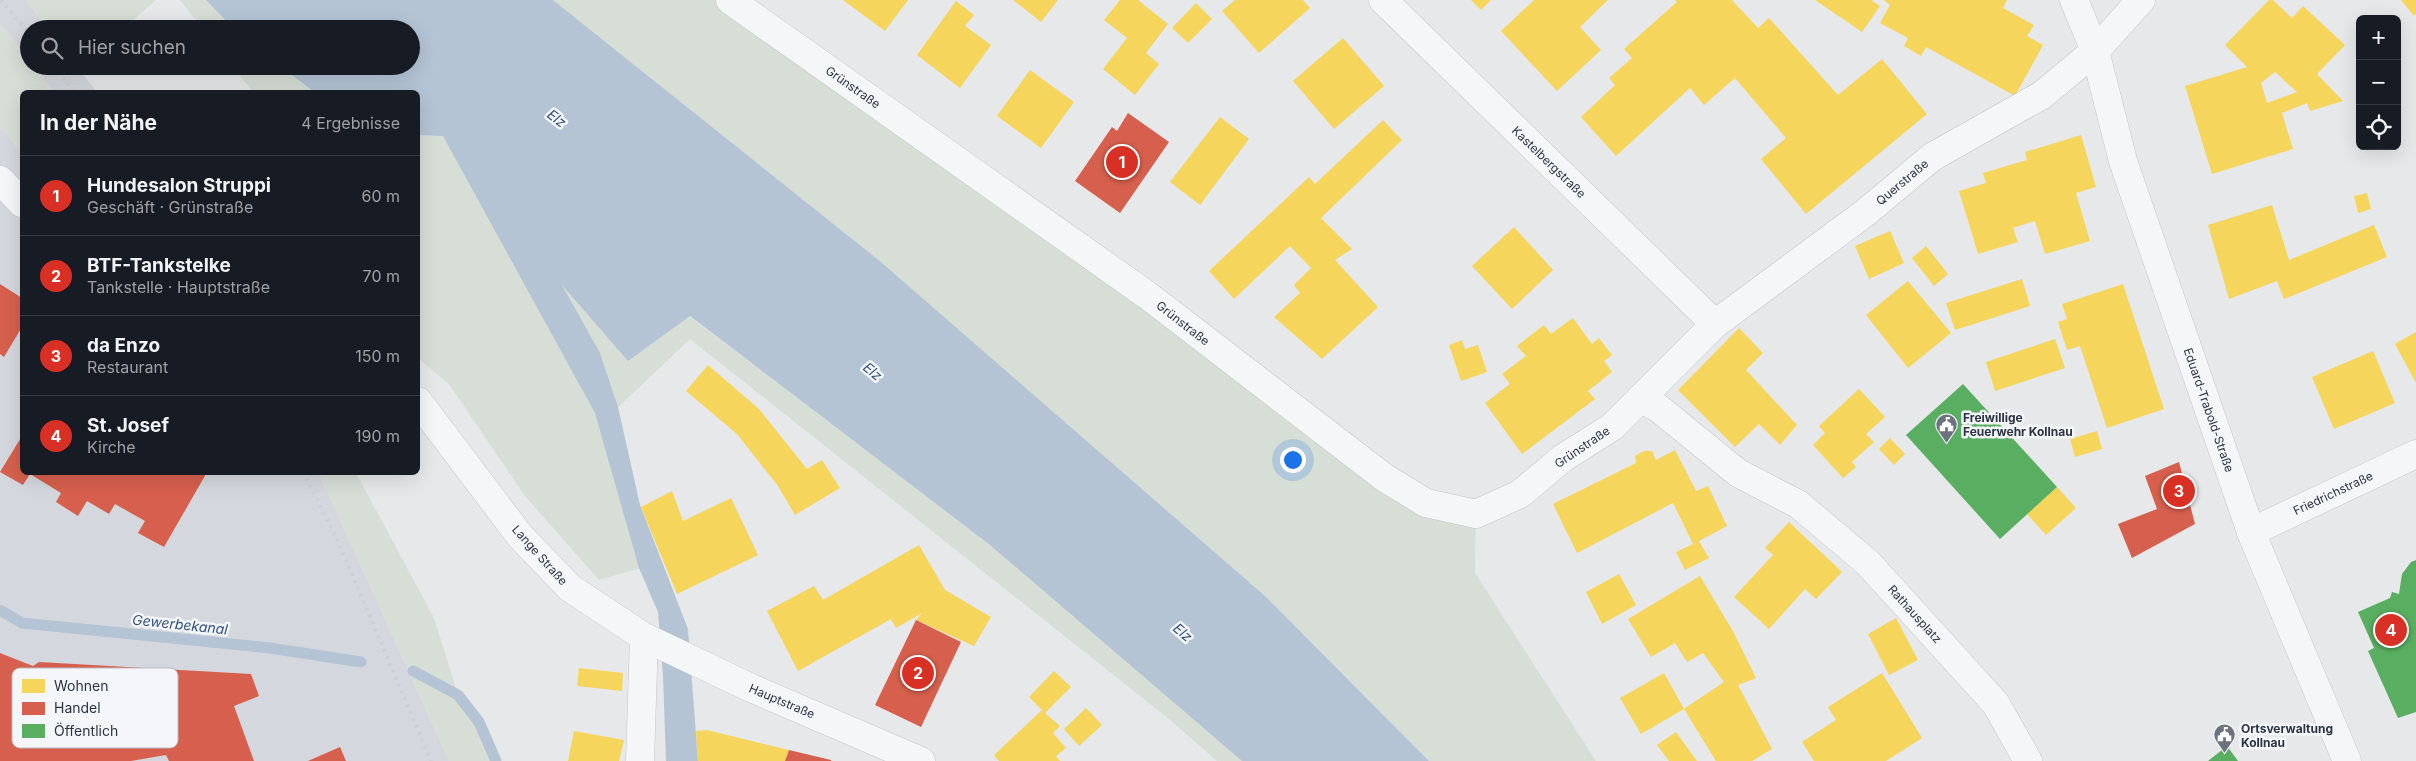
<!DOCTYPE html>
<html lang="de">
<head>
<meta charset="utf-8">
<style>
	:root { --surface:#171b24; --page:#242831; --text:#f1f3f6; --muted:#9ea1a6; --line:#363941; --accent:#d93025 }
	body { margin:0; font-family:Inter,sans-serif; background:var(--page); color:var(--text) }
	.controls { position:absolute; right:15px; top:15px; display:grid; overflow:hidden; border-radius:8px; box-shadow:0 5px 20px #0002 }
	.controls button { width:45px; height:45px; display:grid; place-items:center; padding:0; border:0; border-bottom:1px solid var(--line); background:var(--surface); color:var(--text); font:25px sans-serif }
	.you { position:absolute; left:1292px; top:459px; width:18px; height:18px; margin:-12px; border:4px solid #fff; border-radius:50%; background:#1a73e8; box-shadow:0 0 0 8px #1a73e833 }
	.badge { display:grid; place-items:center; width:32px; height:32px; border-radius:50%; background:var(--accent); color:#fff; font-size:16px; font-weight:700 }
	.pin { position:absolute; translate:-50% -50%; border:2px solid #fff; box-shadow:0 1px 5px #0006 }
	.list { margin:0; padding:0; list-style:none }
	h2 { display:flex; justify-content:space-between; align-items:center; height:65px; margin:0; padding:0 20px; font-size:21px }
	h2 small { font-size:16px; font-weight:400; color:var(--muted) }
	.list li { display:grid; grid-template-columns:32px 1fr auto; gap:15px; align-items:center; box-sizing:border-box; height:80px; padding:0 20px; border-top:1px solid var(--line) }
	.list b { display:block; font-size:19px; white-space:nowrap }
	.list p { margin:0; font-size:16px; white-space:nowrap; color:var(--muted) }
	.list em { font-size:16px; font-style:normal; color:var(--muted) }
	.icon { flex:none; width:28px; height:28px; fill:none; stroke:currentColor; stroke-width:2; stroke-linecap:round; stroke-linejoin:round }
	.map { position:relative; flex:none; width:2416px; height:761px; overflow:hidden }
	.search { position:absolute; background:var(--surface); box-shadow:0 5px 20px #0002; left:20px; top:20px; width:400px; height:55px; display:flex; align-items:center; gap:12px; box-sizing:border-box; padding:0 18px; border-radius:28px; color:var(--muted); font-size:19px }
	.panel { position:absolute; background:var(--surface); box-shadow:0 5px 20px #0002; left:20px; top:90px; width:400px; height:385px; border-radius:8px }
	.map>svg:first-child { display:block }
</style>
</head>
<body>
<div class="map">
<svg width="2416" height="761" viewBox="0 0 2416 761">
	<rect width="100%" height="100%" fill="#e6e8ea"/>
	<g fill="#d4d7dd">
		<path d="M0,0h26l21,29h-18v31l-29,-37z"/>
		<path d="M33,66h43l21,26h-44z"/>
		<path d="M0,127l22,26v319l297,1 130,288h-449z"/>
	</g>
	<g fill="#d6ded6">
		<path d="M26,0h130l-33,29h-76z"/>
		<path d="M180,0h26l28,29h-31z"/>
		<path d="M553,0h177l655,478 91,36 -1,59 121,188h-167l-164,-165 -384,-334z"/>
		<path d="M0,23l29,37v6h4l20,26h-31v61l-22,-26z"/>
		<path d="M232,66h48l34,26h-61z"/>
		<path d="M455,122l173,238 61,-44 301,229 252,216h-25l-48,-42 -479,-380 -81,77 39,150 -49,14 -74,-84 -76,-112 -31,-26v-231z"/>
		<path d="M319,473h37l78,145 24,77 21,27 17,39h-47z"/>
	</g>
	<path fill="#b4c4d5" d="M206,0h347l328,262 384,334 164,165h-187l-252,-216 -300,-229 -62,45 -66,-76 38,68 18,54 22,98 48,124 10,132h-32l-3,-85 -5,-64 -19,-44 -44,-155 -152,-277 -25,-1v-43h-104l-34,-26h131v-37h-177z"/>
	<g fill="#f6d55c" fill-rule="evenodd">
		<path d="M843,0h65l-23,31z"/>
		<path d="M1013,0h45l-17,22z"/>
		<path d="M1120,0h18l30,24 -22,29 13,11 -24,31 -32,-26 24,-31 -23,-18z"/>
		<path d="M1235,0h68l7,8 -51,45 -37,-42z"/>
		<path d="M1471,0h20l-10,10z"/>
		<path d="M1534,0h74l-28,27 21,23 -44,41 -56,-60z"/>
		<path d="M1675,0h57l26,28 11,-10 69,77 44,-36 45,55 -121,100 -45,-55 25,-21 -51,-60 -31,27 -14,-17 -74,68 -35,-39 34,-32 -6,-7 23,-20 -8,-9 53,-47z"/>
		<path d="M1815,0h56l9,6 -18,26z"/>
		<path d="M1884,0h123l-4,8 31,17 -7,11 16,9 -28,51 -89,-49 -5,9 -17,-10 4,-8 -28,-15 10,-18z"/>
		<path d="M2269,0h4l19,18 11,-12 42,39 -28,29 26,27 -33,10 -3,-8 -25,10 11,36 -81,25 -27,-88 62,-19 -22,-22zM2275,72l22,20 -30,11 -6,-20z"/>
		<path d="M2401,0h15v14l-2,2z"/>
		<path d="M956,1l18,14 -9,11 26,19 -31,43 -43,-33z"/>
		<path d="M1196,3l16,16 -24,24 -16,-15z"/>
		<path d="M1343,38l41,48 -50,43 -41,-48z"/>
		<path d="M1030,70l44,32 -33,46 -44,-32z"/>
		<path d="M1220,117l29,22 -49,66 -30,-23z"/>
		<path d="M1383,120l19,20 -81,78 31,31 -17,11 43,47 -56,52 -48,-42 26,-24 -6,-8 17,-17 -21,-22 -56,53 -25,-28 100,-94 6,7z"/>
		<path d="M2081,135l15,52 -20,6 14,48 -45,13 -10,-33 -22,7 5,14 -40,12 -19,-63 27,-8 -3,-10 44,-13 -2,-8z"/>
		<path d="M2367,193l4,16 -13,4 -4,-17z"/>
		<path d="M2272,205l17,55 85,-35 13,32 -103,42 -7,-18 -48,18 -21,-74z"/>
		<path d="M1514,227l39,43 -41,39 -40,-43z"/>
		<path d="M1890,231l14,32 -35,16 -14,-33z"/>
		<path d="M1926,246l22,28 -14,12 -22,-28z"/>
		<path d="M2022,279l8,27 -75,24 -9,-27z"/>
		<path d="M1908,281l43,52 -43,35 -42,-53z"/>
		<path d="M2123,284l41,125 -57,19 -27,-82 -13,4 -9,-28 9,-3 -5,-15z"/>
		<path d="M1573,318l19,26 7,-6 13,17 -8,6 8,11 -24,19 7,8 -73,55 -37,-51 25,-19 -8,-10 24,-18 -9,-10 27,-21 7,9z"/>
		<path d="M1739,328l24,25 -17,17 51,55 -17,20 -21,-21 -24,23 -57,-57z"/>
		<path d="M2416,332v51l-21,-39z"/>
		<path d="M2055,339l10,29 -70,23 -9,-29z"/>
		<path d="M1462,340l3,9 13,-4 9,27 -26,9 -12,-36z"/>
		<path d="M2373,351l22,52 -61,26 -22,-52z"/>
		<path d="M708,365l51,44 48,60 15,-9 18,28 -45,27 -17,-29 -41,-52 -51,-43z"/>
		<path d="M1859,389l26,28 -19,17 8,8 -22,20 4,5 -13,11 -30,-33 12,-12 -6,-7z"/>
		<path d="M2097,431l5,18 -27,8 -5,-18z"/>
		<path d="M1890,438l15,16 -11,11 -15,-16z"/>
		<path d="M1675,450l21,41 12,-5 19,40 -28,15 10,17 -24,12 -9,-18 17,-8 -20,-41 -96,50 -24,-49 83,-41 -1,-7 9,-5h8l4,9z"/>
		<path d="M2057,487l19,21 -30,27 -19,-21z"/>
		<path d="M672,491l11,30 48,-23 27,57 -81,39 -36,-87z"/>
		<path d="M1789,522l53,50 -26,27 -11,-10 -36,40 -35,-32 39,-42 -8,-7z"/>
		<path d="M919,545l26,45 46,27 -17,29 -58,-26 6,-7 -26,15 -5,-9 -93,52 -31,-60 47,-25 9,14z"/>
		<path d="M1619,574l17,31 -34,19 -16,-32z"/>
		<path d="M1700,576l34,57 22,45 -18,7 34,64 -20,12h-36l-32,-52 40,-27 -21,-29 -16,9 -12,-19 -24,14 -23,-38z"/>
		<path d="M1896,618l22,42 -29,15 -21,-41z"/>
		<path d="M579,668l44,5 -1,18 -45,-5z"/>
		<path d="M1054,671l17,16 -26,26 15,13 -7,7 13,15 -10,8 4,5h-61l-5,-6 48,-45 -13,-13z"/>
		<path d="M1664,673l20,36 -43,25 -21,-36z"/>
		<path d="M1882,673l40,65 -36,23h-72l-12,-19 34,-22 -8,-13z"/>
		<path d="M1086,708l16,17 -23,21 -15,-17z"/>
		<path d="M707,730l82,20 -4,11h-87l-2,-30z"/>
		<path d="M574,731l50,9 -5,21h-51z"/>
		<path d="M1676,732l21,29h-28l-12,-16z"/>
	</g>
	<g fill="#d6604d">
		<path d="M1128,113l41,29 -49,71 -45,-32 37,-54 5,4z"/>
		<path d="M0,284l22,14v29l-18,30 -4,-3z"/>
		<path d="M22,436v36h181l3,2 -42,73 -26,-14 7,-12 -30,-17 -6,10 -22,-13 -9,15 -22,-14 5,-9 -31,-19 -7,11 -23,-13z"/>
		<path d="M2179,462l16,62 -63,34 -14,-34 39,-15 -12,-33z"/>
		<path d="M916,620l45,22 -40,85 -46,-22z"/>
		<path d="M0,653l33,13 6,-4 212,12 8,22 -25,10 20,55h-85l-3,-6 -35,6h-131z"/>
		<path d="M340,747l6,14h-38z"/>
		<path d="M789,750l42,10v1h-46z"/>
	</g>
	<g fill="#5aae61">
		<path d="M1963,384l94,103 -57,52 -94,-104z"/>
		<path d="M2416,560v152l-18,6 -30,-67 6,-3 -16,-36 32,-14 2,-6 7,2 3,-20 9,-12z"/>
		<path d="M2227,746l11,15h-30z"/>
	</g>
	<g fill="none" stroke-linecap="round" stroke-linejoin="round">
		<g stroke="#b4c4d5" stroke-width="11">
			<path d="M0,610l22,13 248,25 91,14"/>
			<path d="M413,671l45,24 21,27 17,39"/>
		</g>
		<defs>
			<g id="minor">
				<path d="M730,0l417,295 238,183 41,25 50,11 44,-20 43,-36 49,-31 103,-103 150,-111 67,-56 110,-62 53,-44 46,-51"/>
				<path d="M1383,0l332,324"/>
				<path d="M2074,0l21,51 28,110 128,371 96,229"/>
				<path d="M0,180l22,23"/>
				<path d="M1640,399l17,8 81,66 60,31 70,59 128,141 32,57"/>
				<path d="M418,401l102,135 50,52 74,49 107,51 170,73"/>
				<path d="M2251,532l165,-78"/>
				<path d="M640,761l4,-124"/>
			</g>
		</defs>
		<use href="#minor" stroke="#c4c6c8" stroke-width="29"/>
		<use href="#minor" stroke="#f5f6f7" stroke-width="28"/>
		<g stroke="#cecfd2" stroke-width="4" stroke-dasharray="2.5 5" stroke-linecap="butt">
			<path d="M1,0l28,33"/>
			<path d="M54,66l20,26"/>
			<path d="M303,472l34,67 94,222"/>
		</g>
	</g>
	<defs>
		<symbol id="civic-pin" viewBox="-11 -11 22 30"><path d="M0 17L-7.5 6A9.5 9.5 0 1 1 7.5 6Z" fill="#6c737f" stroke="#f4f6f9"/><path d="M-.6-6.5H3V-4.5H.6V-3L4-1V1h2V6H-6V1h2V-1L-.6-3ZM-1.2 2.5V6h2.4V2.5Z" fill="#fff"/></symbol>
	</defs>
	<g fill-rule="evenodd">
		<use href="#civic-pin" x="1934" y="412" width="25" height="34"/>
		<use href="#civic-pin" x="2212" y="722" width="25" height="34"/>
	</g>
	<g text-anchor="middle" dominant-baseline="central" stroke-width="5" stroke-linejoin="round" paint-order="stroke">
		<g font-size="12" fill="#2b3445" stroke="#f4f6f9">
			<text transform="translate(853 87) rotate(35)">Grünstraße</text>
			<text transform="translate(1549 162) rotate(44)">Kastelbergstraße</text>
			<text transform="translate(1902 182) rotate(-40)">Querstraße</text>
			<text transform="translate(1183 323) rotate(38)">Grünstraße</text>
			<text transform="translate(2209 410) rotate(71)">Eduard-Trabold-Straße</text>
			<text transform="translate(1582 447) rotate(-34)">Grünstraße</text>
			<text transform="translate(2333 493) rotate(-25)">Friedrichstraße</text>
			<text transform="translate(540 555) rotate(48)">Lange Straße</text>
			<text transform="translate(1915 614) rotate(48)">Rathausplatz</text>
			<text transform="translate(782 701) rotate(23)">Hauptstraße</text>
		</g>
		<g font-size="12" font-weight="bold" fill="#2b3445" stroke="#f4f6f9" text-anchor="start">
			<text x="1963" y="417">Freiwillige<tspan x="1963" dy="14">Feuerwehr Kollnau</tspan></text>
			<text x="2241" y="728">Ortsverwaltung<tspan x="2241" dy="14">Kollnau</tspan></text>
		</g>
		<g font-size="14" font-style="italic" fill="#34527a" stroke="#f4f6f9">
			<text transform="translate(557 118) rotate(37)">Elz</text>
			<text transform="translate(873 371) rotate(40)">Elz</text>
			<text transform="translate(180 624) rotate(6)">Gewerbekanal</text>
			<text transform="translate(1183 632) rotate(41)">Elz</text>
		</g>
	</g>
	<rect x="12" y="668" width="166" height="80" rx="8" fill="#f4f6f9" stroke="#b8bcc3" stroke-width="1"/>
	<rect x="22" y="679" width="23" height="14" fill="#f6d55c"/>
	<rect x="22" y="702" width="23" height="13" fill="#d6604d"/>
	<rect x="22" y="724" width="23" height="14" fill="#5aae61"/>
	<g font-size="14" fill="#2b3445">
		<text x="54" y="691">Wohnen</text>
		<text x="54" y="713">Handel</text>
		<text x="54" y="736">Öffentlich</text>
	</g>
</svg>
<div class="controls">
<button>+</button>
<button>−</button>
<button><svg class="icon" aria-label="locate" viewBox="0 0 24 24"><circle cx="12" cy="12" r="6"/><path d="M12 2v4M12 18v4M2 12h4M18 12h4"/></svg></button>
</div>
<div class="you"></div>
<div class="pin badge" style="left:1122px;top:162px">1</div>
<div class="pin badge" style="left:918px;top:673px">2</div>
<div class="pin badge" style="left:2179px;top:491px">3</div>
<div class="pin badge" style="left:2391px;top:630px">4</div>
<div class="search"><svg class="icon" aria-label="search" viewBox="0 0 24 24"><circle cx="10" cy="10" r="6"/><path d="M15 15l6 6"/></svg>Hier suchen</div>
<section class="panel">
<h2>In der Nähe<small>4 Ergebnisse</small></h2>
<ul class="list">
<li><span class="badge">1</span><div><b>Hundesalon Struppi</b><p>Geschäft · Grünstraße</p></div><em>60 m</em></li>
<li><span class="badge">2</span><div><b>BTF-Tankstelke</b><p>Tankstelle · Hauptstraße</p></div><em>70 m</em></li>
<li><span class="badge">3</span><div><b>da Enzo</b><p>Restaurant</p></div><em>150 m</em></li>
<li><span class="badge">4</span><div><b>St. Josef</b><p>Kirche</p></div><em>190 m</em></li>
</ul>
</section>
</div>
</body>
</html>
